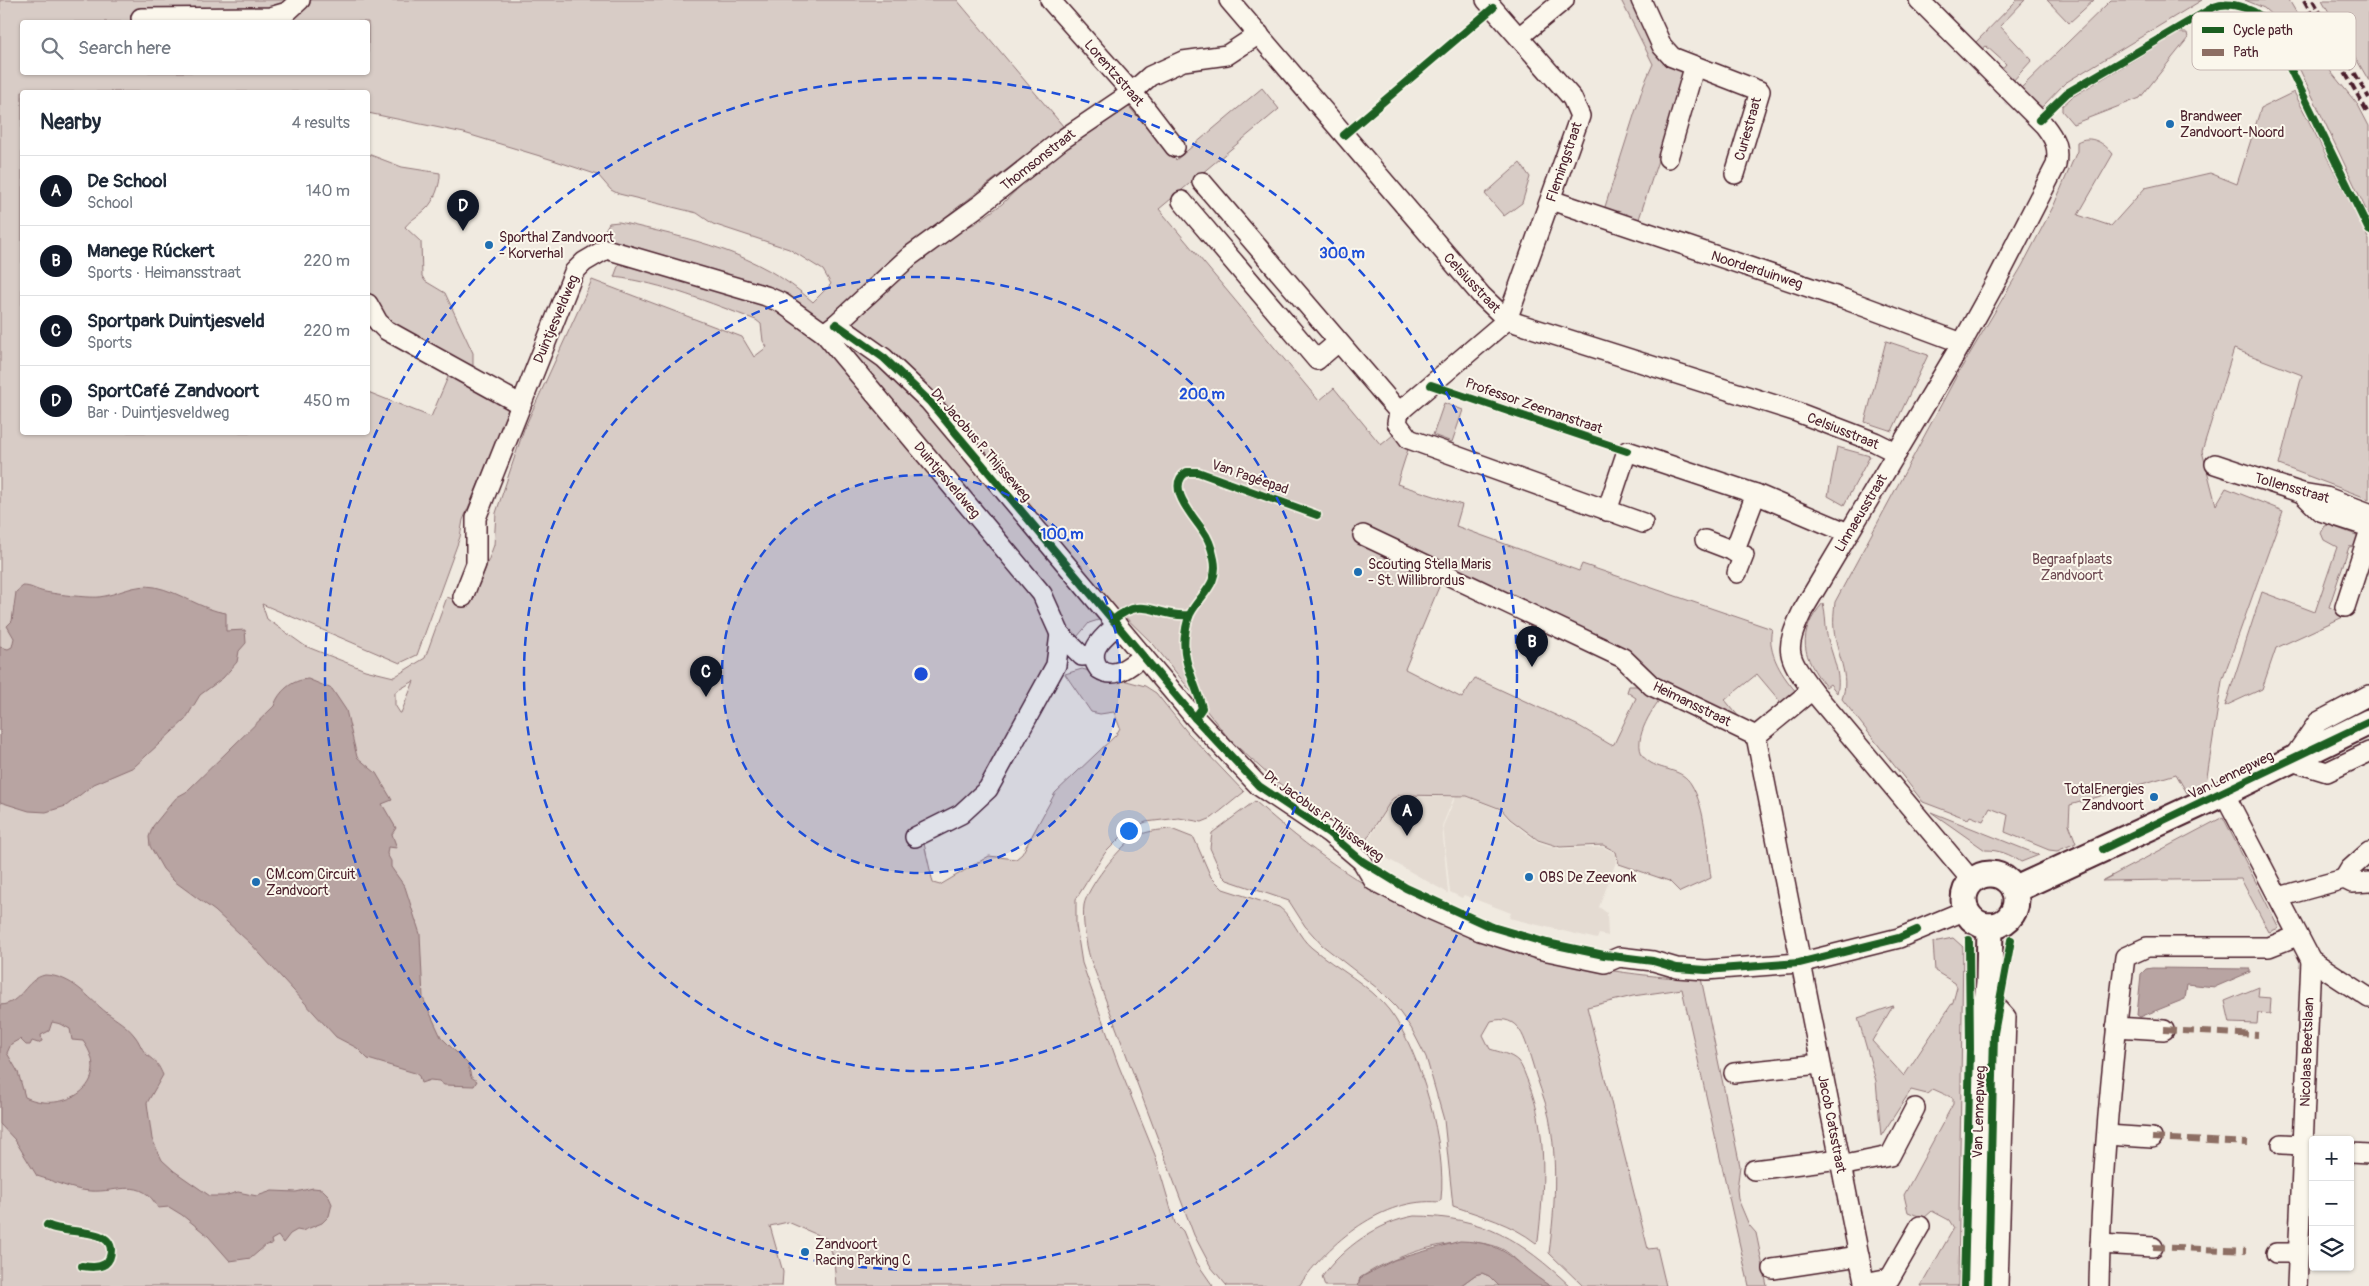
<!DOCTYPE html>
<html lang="en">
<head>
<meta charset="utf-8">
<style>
	:root { --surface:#fff; --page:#f2f2f3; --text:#1f2937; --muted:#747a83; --line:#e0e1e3; --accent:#111827 }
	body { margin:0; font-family:Pangolin,sans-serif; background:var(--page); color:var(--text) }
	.controls { position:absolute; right:15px; bottom:15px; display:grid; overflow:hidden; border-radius:5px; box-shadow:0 1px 4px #0004 }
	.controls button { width:45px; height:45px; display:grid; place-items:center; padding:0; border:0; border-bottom:1px solid var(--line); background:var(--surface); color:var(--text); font:25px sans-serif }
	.you { position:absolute; left:1128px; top:830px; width:18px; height:18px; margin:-12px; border:4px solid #fff; border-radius:50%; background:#1a73e8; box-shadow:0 0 0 8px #1a73e833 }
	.badge { display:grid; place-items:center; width:32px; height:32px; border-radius:50%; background:var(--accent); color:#fff; font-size:16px; font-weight:700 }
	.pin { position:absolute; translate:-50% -41px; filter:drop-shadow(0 1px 2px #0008) }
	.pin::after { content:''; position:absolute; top:26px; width:18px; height:15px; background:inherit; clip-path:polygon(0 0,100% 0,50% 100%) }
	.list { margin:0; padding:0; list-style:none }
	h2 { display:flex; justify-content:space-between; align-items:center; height:65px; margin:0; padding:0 20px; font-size:21px }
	h2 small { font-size:16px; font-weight:400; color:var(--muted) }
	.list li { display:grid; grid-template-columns:32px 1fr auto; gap:15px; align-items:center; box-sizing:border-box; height:70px; padding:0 20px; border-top:1px solid var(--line) }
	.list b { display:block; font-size:19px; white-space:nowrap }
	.list p { margin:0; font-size:16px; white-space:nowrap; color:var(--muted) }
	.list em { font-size:16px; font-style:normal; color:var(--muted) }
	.icon { flex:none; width:28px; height:28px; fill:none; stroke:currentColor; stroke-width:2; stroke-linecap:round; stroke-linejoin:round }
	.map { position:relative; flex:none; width:2369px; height:1286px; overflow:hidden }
	.search { position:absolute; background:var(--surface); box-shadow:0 1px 4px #0004; left:20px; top:20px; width:350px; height:55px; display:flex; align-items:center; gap:12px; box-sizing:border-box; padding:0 18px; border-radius:5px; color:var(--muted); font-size:19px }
	.panel { position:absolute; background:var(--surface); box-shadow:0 1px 4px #0004; left:20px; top:90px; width:350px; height:345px; border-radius:5px }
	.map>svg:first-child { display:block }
</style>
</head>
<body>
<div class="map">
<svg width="2369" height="1286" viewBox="0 0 2369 1286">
	<rect width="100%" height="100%" fill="#f0eae0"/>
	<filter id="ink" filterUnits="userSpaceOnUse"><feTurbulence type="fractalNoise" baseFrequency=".02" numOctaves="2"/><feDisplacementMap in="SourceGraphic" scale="10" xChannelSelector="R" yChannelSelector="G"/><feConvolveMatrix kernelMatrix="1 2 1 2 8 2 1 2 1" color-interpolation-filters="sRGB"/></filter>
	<g filter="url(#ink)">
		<g fill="#e4dbd2">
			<path d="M1400,796l54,1 -12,29 6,67 -83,-47 27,-46z"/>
			<path d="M1456,796l11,1 33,13 10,11 28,21 22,7 43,-2 12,6 1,9 -17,45 8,6 1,23 -9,-2 -2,5 -88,-21 2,-5 -47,-18 -2,3 -12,-6 -7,-66z"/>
		</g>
		<g fill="#d8ccc6" stroke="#917678" fill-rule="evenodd">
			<path d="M0,0h292l-6,6 -15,6 -125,-1 -3,11h-121v50h346v-50h-88l12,-5 18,-17h647l106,126 -150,116 -41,35 -46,46 -5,1 -27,-21 -19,-9 -171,-50 1,-14 4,-7 10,-1c72,17 137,29 194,80l18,-18 -8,-14 -34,-21 -76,-25 -16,-11 -78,-19 -8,-4 -13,-15 -45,-15 -89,-27 -96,-20v-21h-346v340h346v-40l63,25 20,-47 61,34 -49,116 -3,17 -43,118 -17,8 -138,-59 5,15 38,27 60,24 29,7 31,-19 22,-61 21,8 12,-22 14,-38 2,-32 28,-84 68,-149 150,57 12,20 13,-10 -4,-6 -2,-17 -5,-4c-46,-17 -93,-37 -142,-43l6,-16 144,40 18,7 37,28 39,43 117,139 46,57 24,35v15l6,12 -1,30 -10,14 -29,59 -25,47 -26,25 -26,14 -11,13 10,44 7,2 49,-29 27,3 6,-5 33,-61 61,-58 4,-7 -6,-16 -14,2 -9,-2 -26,-38 17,-5 63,17 11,7 32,40 56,59 -32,26 -10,4 -23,-4 -33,4 -18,8 -23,23 -29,46v26l6,38 36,101 37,91 20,68 8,8 12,29 18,26h-377l-2,-27 -7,-20 -39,-17 -18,4 13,46 -1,14h-782zM414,681l-13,32h-1l-5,-8v-13z"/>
			<path d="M1621,0h13l52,74 -49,151 -34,-12 41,-129 9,-20z"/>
			<path d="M2017,0h8l-25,26 32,34 -20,22 -12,-11 6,-7 -20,-18 -5,4 -6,-7z"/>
			<path d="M2047,0h47l-25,23z"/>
			<path d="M2111,0h91l-137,83 -23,24 -23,-17z"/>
			<path d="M2245,0h44l42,72 27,33 11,21v90l-93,-197 -12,-11z"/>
			<path d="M2322,0h47v81z"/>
			<path d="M2179,33h8l1,5 -48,60 -67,26 -11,-13v-5l10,-9z"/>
			<path d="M1262,88l17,21 -120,100 160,192 15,-13 47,57 18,-15 11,13 -13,41 65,21 -6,21 123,45 3,-7 190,65c-6,24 11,48 26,65l-14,12 -27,-32 -32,26 19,23 -385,-186 -2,5 84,40 -36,87 57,29 13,-20 104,48 32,19 3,-1 22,-46 -9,-6 2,-6h9l3,4 19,9c-11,15 -34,51 -9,64 14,8 31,6 40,21 15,24 16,66 20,94l-31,14 -11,-11 -50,-17 -3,-12 -13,-7 -43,2 -22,-7 -28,-21 -9,-10 -34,-13 -68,-1 -7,4 -29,46 -91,-67 -42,-38 -76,-95 -38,-37 -11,10 -16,5 -12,14 -11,-8 -221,-278 -6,-19 28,-29 79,-66 30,-14 26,-19 70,-68 50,-37 54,61z"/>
			<path d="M2294,92l75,148v259l-90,-34 23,-90 -68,-26 -32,102 14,54 10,-17 57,23 -61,170 -16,102 -19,10 -11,-19 -106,31 -1,19 7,19 -19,8 -8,-1 -44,-18 3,-17 -18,-7 -7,13 -13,-5 -2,3 -45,-17 -81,-103c9,-23 -6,-46 -8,-69 -1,-10 0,-19 1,-28l121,-225 66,-111 32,-61 23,-54v-9c14,-8 27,1 36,12l-35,61 33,11 34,-38 65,-15 27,11 24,-76z"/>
			<path d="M368,154l34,13 38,6c1,10 -6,29 -14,36 -7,7 -15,10 -21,18l16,15 1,34 3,5 20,12 28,60v13l-82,-41 -23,-34z"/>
			<path d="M1520,163l10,14 -8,26 -18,13 -19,-22z"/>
			<path d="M1886,341l42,14 -36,76 -27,-9z"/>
			<path d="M1444,403l19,7 -11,32 -19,-7z"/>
			<path d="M1837,447l33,9 -26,49 -16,-9z"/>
			<path d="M2329,525l33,12 -6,9 -7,1 -20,60 14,6 7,-4 6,2 -80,37 -14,41 -37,17 37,-114 53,20 22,-65 -13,-7 -3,-7 4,-7z"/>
			<path d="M1823,603c3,11 2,21 4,32 4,19 15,39 10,58l-7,-9 -4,3c-24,-30 -30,-53 -3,-84z"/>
			<path d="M1255,801c106,96 218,152 359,170 29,4 58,8 87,7l39,188 -3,23 1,10 11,26 7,8 11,53h-18l-67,-297 -49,7 -46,11 61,242 9,-1 9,38h-83l-34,-33c6,-45 9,-91 0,-136 -4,-19 -12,-36 -17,-55 -7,-22 -12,-49 -41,-41l-8,14 7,14c9,3 21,5 28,12 5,6 7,14 10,21 20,49 16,108 10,159l-2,2c-24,-19 -54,-27 -83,-37l-9,-86 -18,-63 -15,-29 -15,-21 -19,-19 -55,-43 -17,-19 -16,-25 -62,-21 -5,-5 -12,-27 2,-15z"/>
			<path d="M1931,812l108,43 -18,7c-11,-8 -22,-12 -36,-12z"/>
			<path d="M2223,817l56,111 -10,4 -28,-53 -139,2z"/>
			<path d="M1171,829l23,9 17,39 12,12 56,18c14,10 19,30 33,41 25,21 57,36 77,62 32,41 58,138 52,189l-2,3c-56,-5 -110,40 -140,84h-72l-16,-19 -17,-32 -104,-277c-4,-14 -8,-39 -6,-53 3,-17 35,-58 50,-67 10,-7 25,-8 37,-9z"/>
			<path d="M1953,938l10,9 -5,339h-37l33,-58 -5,-8 -17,-9 -8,7 -16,-6 -4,-17 49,-91v-6l-20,-9 -6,5 -16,-4 -30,46 -5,-55 -18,-63 35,-12 -21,35 32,35 49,-74 4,-15 -2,-4 -20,-12 -2,-29z"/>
			<path d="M2259,987l-1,10 13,1 -1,16 -12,-1 -1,11 -27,-1 -5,-22z"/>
			<path d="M1414,1216c69,0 107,24 156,70 -6,0 -13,0 -19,0 -19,-4 -32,-28 -49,-37 -38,-19 -109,6 -142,29l-2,8h-33l-3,-9c20,-29 57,-55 92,-61z"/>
			<path d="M1482,1273l7,3 10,10h-39l15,-11z"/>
		</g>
		<g fill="#b8a4a2" stroke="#8c6f72" fill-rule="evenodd">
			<path d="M23,586c8,0 11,3 18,5 11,3 47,7 58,6 19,-2 35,-14 56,-10 25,5 47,23 71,26v18l19,-1 1,13 -7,8 -2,11 -14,16 -23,17 -15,25 -51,47 -40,17 -28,22 -20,6 -17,-1 -29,-9v-155l8,2 4,-2 2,-9 -7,-12 5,-5 4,-29z"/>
			<path d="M308,679l24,10 14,21 11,47 19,16 16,27 -10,4 14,24 -4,6 5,14 -9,-1 -1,7 4,7v6l14,20 15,47 3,64 18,39 27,27 3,13 6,4 -3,5 -30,-1 -5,-4 -9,-1 -9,3 -2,-7 -4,-3 -47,-14 -11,-11 -21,-11 -85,-93 -36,-33 -41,-30 -11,-12 -13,-23 -1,-9 4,-11 17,-21 7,-8 9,-5 88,-86c5,-15 18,-26 34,-27z"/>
			<path d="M2152,968l98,1v3l-35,15 -28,-3 -2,15 -45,18 -3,-2 4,-41 5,-5z"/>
			<path d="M45,975c28,1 42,22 62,38 10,7 19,12 27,22 5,5 7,14 12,19 11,10 10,6 17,21l-16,28 5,36 10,21 12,11 36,25h14l14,-4 19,4 15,-5 24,1 17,-4 9,1 6,6 4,9 -3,12 -7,7 -20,8 -5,-1 -7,4 -7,9 -5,-7 -7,4 1,4 -6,1 -15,13 -21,3 -22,-25 -26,-21 -13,-8 -11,1c-17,-32 -39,-15 -68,-17 -18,-1 -36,-10 -53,-15l-22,-36 -15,-16v-119c22,-1 25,-26 45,-30zM52,1022l9,2 9,5 2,11 11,1c32,44 -20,74 -58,56l-7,-25 -11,-19 4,-9 9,-5 6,6h4l2,-4 6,2 4,-2 -1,-6 8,-4z"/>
			<path d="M1460,1241c49,1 53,22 90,45h-51l-10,-10 -7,-3 -7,2 -15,11h-102l2,-8 34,-18z"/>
		</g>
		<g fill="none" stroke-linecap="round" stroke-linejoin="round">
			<defs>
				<g id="minor">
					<path d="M1050,0l92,104 33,43"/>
					<path d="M1229,0l252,295 26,25 287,91 81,31 22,11"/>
					<path d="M1641,0l21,46 10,11 88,34 -25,83"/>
					<path d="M1919,0l125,125c11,14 15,22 12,40l-58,113 -36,65 -159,267c-19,40 -17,45 9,80l160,191"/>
					<path d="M141,18l129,-1 17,-5 13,-12"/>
					<path d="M1519,37l45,-37"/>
					<path d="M1668,158l26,-90"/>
					<path d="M1202,182l197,230 108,-92 73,-204 -8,-18 -86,-98"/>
					<path d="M1551,200l293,99 118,44"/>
					<path d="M1182,201l135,159 21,-18"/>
					<path d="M368,304l10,18 8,8 134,74"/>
					<path d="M836,324l48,34 45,43 266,317 64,68 70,47 33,28 12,20 53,27 53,23 58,18 67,14 14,-6 34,4 24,7 29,2 93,-7 100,-25 67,-28"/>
					<path d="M824,333l218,261 18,40 22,22 11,-1"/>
					<path d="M1399,412l-2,11 12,16 234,84"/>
					<path d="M2215,464l87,29 24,4 43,16"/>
					<path d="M2302,493l18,18 49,16"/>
					<path d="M1607,511l20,-60 129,43 92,39"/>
					<path d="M1363,535l260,123 29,28 104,50"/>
					<path d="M1705,540l39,15 -7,18"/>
					<path d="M1734,552l22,-58"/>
					<path d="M463,597l13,-33v-46l98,-246 10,-10 22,-13 160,47 16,7 42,30 12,-9 74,-68 70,-51 80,-64 71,-48 19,-17 33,-15 44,-6 32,-21"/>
					<path d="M2345,607l24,-74"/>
					<path d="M1117,625c-13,12 -32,25 -18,44 17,11 30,-3 44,-13"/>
					<path d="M2369,695l-51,27 -27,39 36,11 42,-20"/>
					<path d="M1756,736l109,550"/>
					<path d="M1756,736l56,-46"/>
					<path d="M2224,793l87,167 58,38"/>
					<path d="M915,837l46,-23 27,-25 68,-124 4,-31"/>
					<path d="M2344,879l6,-10 19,-17"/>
					<path d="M2279,897l65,-18 8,4 17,-1"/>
					<path d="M1987,996l19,21 -8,269"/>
					<path d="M2116,1027l48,3"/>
					<path d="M1734,1073l86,-9"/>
					<path d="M2107,1135l45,3"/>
					<path d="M2282,1144l21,1"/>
					<path d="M2350,1153l19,1"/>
					<path d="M1754,1170l85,-11 6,6 45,-9 25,-48"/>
					<path d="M2100,1244l53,3"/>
					<path d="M2276,1253h22"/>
					<path d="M1773,1269l86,-13"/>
					<path d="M1864,1283l26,-5 30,-52"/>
					<path d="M2099,1286c2,-110 12,-220 26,-329l22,-10h122l28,-11"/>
					<path d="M2297,1286l14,-326"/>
				</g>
				<g id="major">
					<circle cx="1990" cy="900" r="26"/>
					<path d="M2014,890l210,-97 145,-71"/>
					<path d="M1978,1286l3,-223 8,-81 1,-56"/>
				</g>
			</defs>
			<use href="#minor" stroke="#4a1f2b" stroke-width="22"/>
			<use href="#major" stroke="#4a1f2b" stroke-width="29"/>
			<use href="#minor" stroke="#fbf7ec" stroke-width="19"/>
			<use href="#major" stroke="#fbf7ec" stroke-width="25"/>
			<g stroke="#4a1f2b" stroke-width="4" stroke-dasharray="8 4" stroke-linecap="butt">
				<path d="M2304,0l65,115"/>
				<path d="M2313,0l56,98"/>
			</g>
			<g stroke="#8d6e63" stroke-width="6" stroke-dasharray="12 6" stroke-linecap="butt">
				<path d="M2164,1030l94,5"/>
				<path d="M2152,1138l96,5"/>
				<path d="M2153,1247l93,4"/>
			</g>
			<defs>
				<g id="cycleway">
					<path d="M2039,120l28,-27 147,-86c16,-7 45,3 55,18l100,205"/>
					<path d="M1344,135l149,-127"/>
					<path d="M836,324l48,34 45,43 266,317 64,68 70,47 33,28 44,27 83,38 58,17 57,12 49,6 24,7 29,2 93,-7 100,-25 18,-8"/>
					<path d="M1431,385l196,66"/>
					<path d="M1113,620c31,-26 43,-2 76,-5"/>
					<path d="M1195,718l7,-10c-6,-25 -21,-47 -17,-73 1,-9 3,-19 8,-26 11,-17 26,-27 21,-50 -2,-10 -5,-20 -11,-28 -9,-14 -39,-45 -16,-59h11l119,43"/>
					<path d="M2103,849l266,-127"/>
					<path d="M47,1225c16,10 63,1 64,25 0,5 -2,11 -6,14 -7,4 -15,3 -23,2"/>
					<path d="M1964,1286l6,-237 -1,-109"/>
					<path d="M1988,1286l6,-253 17,-93"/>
				</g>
			</defs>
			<use href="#cycleway" stroke="#fbf7ec" stroke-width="11"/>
			<use href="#cycleway" stroke="#1b5e20" stroke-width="8"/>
		</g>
	</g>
	<circle cx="921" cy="674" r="199" fill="#1d4ed8" fill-opacity=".12"/>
	<g fill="none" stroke="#1d4ed8" stroke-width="2.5" stroke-dasharray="9 6">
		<circle cx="921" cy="674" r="199"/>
		<circle cx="921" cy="674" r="397"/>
		<circle cx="921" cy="674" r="596"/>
	</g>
	<g fill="#1f6fb2" stroke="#fbf7ec" stroke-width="2">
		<circle cx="2170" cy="124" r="5"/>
		<circle cx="489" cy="245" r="5"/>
		<circle cx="1358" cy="572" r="5"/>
		<circle cx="2154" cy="797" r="5"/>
		<circle cx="1529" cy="877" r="5"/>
		<circle cx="256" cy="882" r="5"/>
		<circle cx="805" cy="1252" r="5"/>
	</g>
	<g text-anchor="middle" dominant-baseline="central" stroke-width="4" stroke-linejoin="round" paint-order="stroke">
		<g font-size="14" fill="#4a1f2b" stroke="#fbf7ec">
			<text transform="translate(1114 73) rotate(49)">Lorentzstraat</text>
			<text transform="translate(1748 129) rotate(-74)">Curiestraat</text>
			<text transform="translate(1038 160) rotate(-38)">Thomsonstraat</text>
			<text transform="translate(1564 162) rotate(-71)">Flemingstraat</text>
			<text transform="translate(1757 270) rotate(18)">Noorderduinweg</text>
			<text transform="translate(1472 283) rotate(47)">Celsiusstraat</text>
			<text transform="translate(556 319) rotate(-67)">Duintjesveldweg</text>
			<text transform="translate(1534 406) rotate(19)">Professor Zeemanstraat</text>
			<text transform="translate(1843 431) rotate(22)">Celsiusstraat</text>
			<text transform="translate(981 445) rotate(49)">Dr. Jacobus P. Thijsseweg</text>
			<text transform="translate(1250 477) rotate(19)">Van Pagéepad</text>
			<text transform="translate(947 480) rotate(50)">Duintjesveldweg</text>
			<text transform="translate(2292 488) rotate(16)">Tollensstraat</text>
			<text transform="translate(1861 513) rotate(-59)">Linnaeusstraat</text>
			<text transform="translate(1692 704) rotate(26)">Heimansstraat</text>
			<text transform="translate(2231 775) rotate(-26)">Van Lennepweg</text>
			<text transform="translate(1324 816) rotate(36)">Dr. Jacobus P. Thijsseweg</text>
			<text transform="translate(2307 1052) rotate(-88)">Nicolaas Beetslaan</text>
			<text transform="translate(1979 1112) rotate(-88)">Van Lennepweg</text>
			<text transform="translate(1832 1124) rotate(79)">Jacob Catsstraat</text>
		</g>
		<g font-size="14" fill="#4a1f2b" stroke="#fbf7ec" text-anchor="start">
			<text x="2180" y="116">Brandweer<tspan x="2180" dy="16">Zandvoort-Noord</tspan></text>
			<text x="499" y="237">Sporthal Zandvoort<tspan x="499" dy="16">- Korverhal</tspan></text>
			<text x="1368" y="564">Scouting Stella Maris<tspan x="1368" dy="16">- St. Willibrordus</tspan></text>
			<text x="2144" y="789" text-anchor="end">TotalEnergies<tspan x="2144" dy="16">Zandvoort</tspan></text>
			<text x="266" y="874">CM.com Circuit<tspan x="266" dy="16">Zandvoort</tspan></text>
			<text x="1539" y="877">OBS De Zeevonk</text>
			<text x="815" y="1244">Zandvoort<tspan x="815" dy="16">Racing Parking C</tspan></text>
		</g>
		<g font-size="14" fill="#6e4a52" stroke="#fbf7ec">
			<text x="2072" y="559">Begraafplaats<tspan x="2072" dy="16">Zandvoort</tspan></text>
		</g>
	</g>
	<rect x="2192" y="12" width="164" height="58" rx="8" fill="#fbf7ec" stroke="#c6b6b2" stroke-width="1"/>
	<rect x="2202" y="27" width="22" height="6" fill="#1b5e20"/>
	<rect x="2202" y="49" width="22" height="7" fill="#8d6e63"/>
	<g font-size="14" fill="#4a1f2b">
		<text x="2233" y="35">Cycle path</text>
		<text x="2233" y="57">Path</text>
	</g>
	<circle cx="921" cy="674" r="8" fill="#1d4ed8" stroke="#fbf7ec" stroke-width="2.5"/>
	<g font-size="15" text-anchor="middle" font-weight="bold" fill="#1d4ed8" stroke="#fbf7ec" stroke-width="4" stroke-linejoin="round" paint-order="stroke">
		<text x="1342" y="258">300 m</text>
		<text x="1202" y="399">200 m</text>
		<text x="1062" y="539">100 m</text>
	</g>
</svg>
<div class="controls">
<button>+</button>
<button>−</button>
<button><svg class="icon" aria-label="layers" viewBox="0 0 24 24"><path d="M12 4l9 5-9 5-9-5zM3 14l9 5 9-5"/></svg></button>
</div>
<div class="you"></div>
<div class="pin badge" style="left:1407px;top:836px">A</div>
<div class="pin badge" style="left:1532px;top:667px">B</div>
<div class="pin badge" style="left:706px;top:697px">C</div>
<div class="pin badge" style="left:463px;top:231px">D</div>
<div class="search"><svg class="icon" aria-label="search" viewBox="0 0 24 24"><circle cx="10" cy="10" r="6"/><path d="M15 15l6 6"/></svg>Search here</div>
<section class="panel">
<h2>Nearby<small>4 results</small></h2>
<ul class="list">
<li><span class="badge">A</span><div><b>De School</b><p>School</p></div><em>140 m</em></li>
<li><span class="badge">B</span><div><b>Manege Rúckert</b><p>Sports · Heimansstraat</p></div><em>220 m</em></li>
<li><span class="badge">C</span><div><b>Sportpark Duintjesveld</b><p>Sports</p></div><em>220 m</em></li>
<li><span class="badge">D</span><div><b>SportCafé Zandvoort</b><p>Bar · Duintjesveldweg</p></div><em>450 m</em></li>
</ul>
</section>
</div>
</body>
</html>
